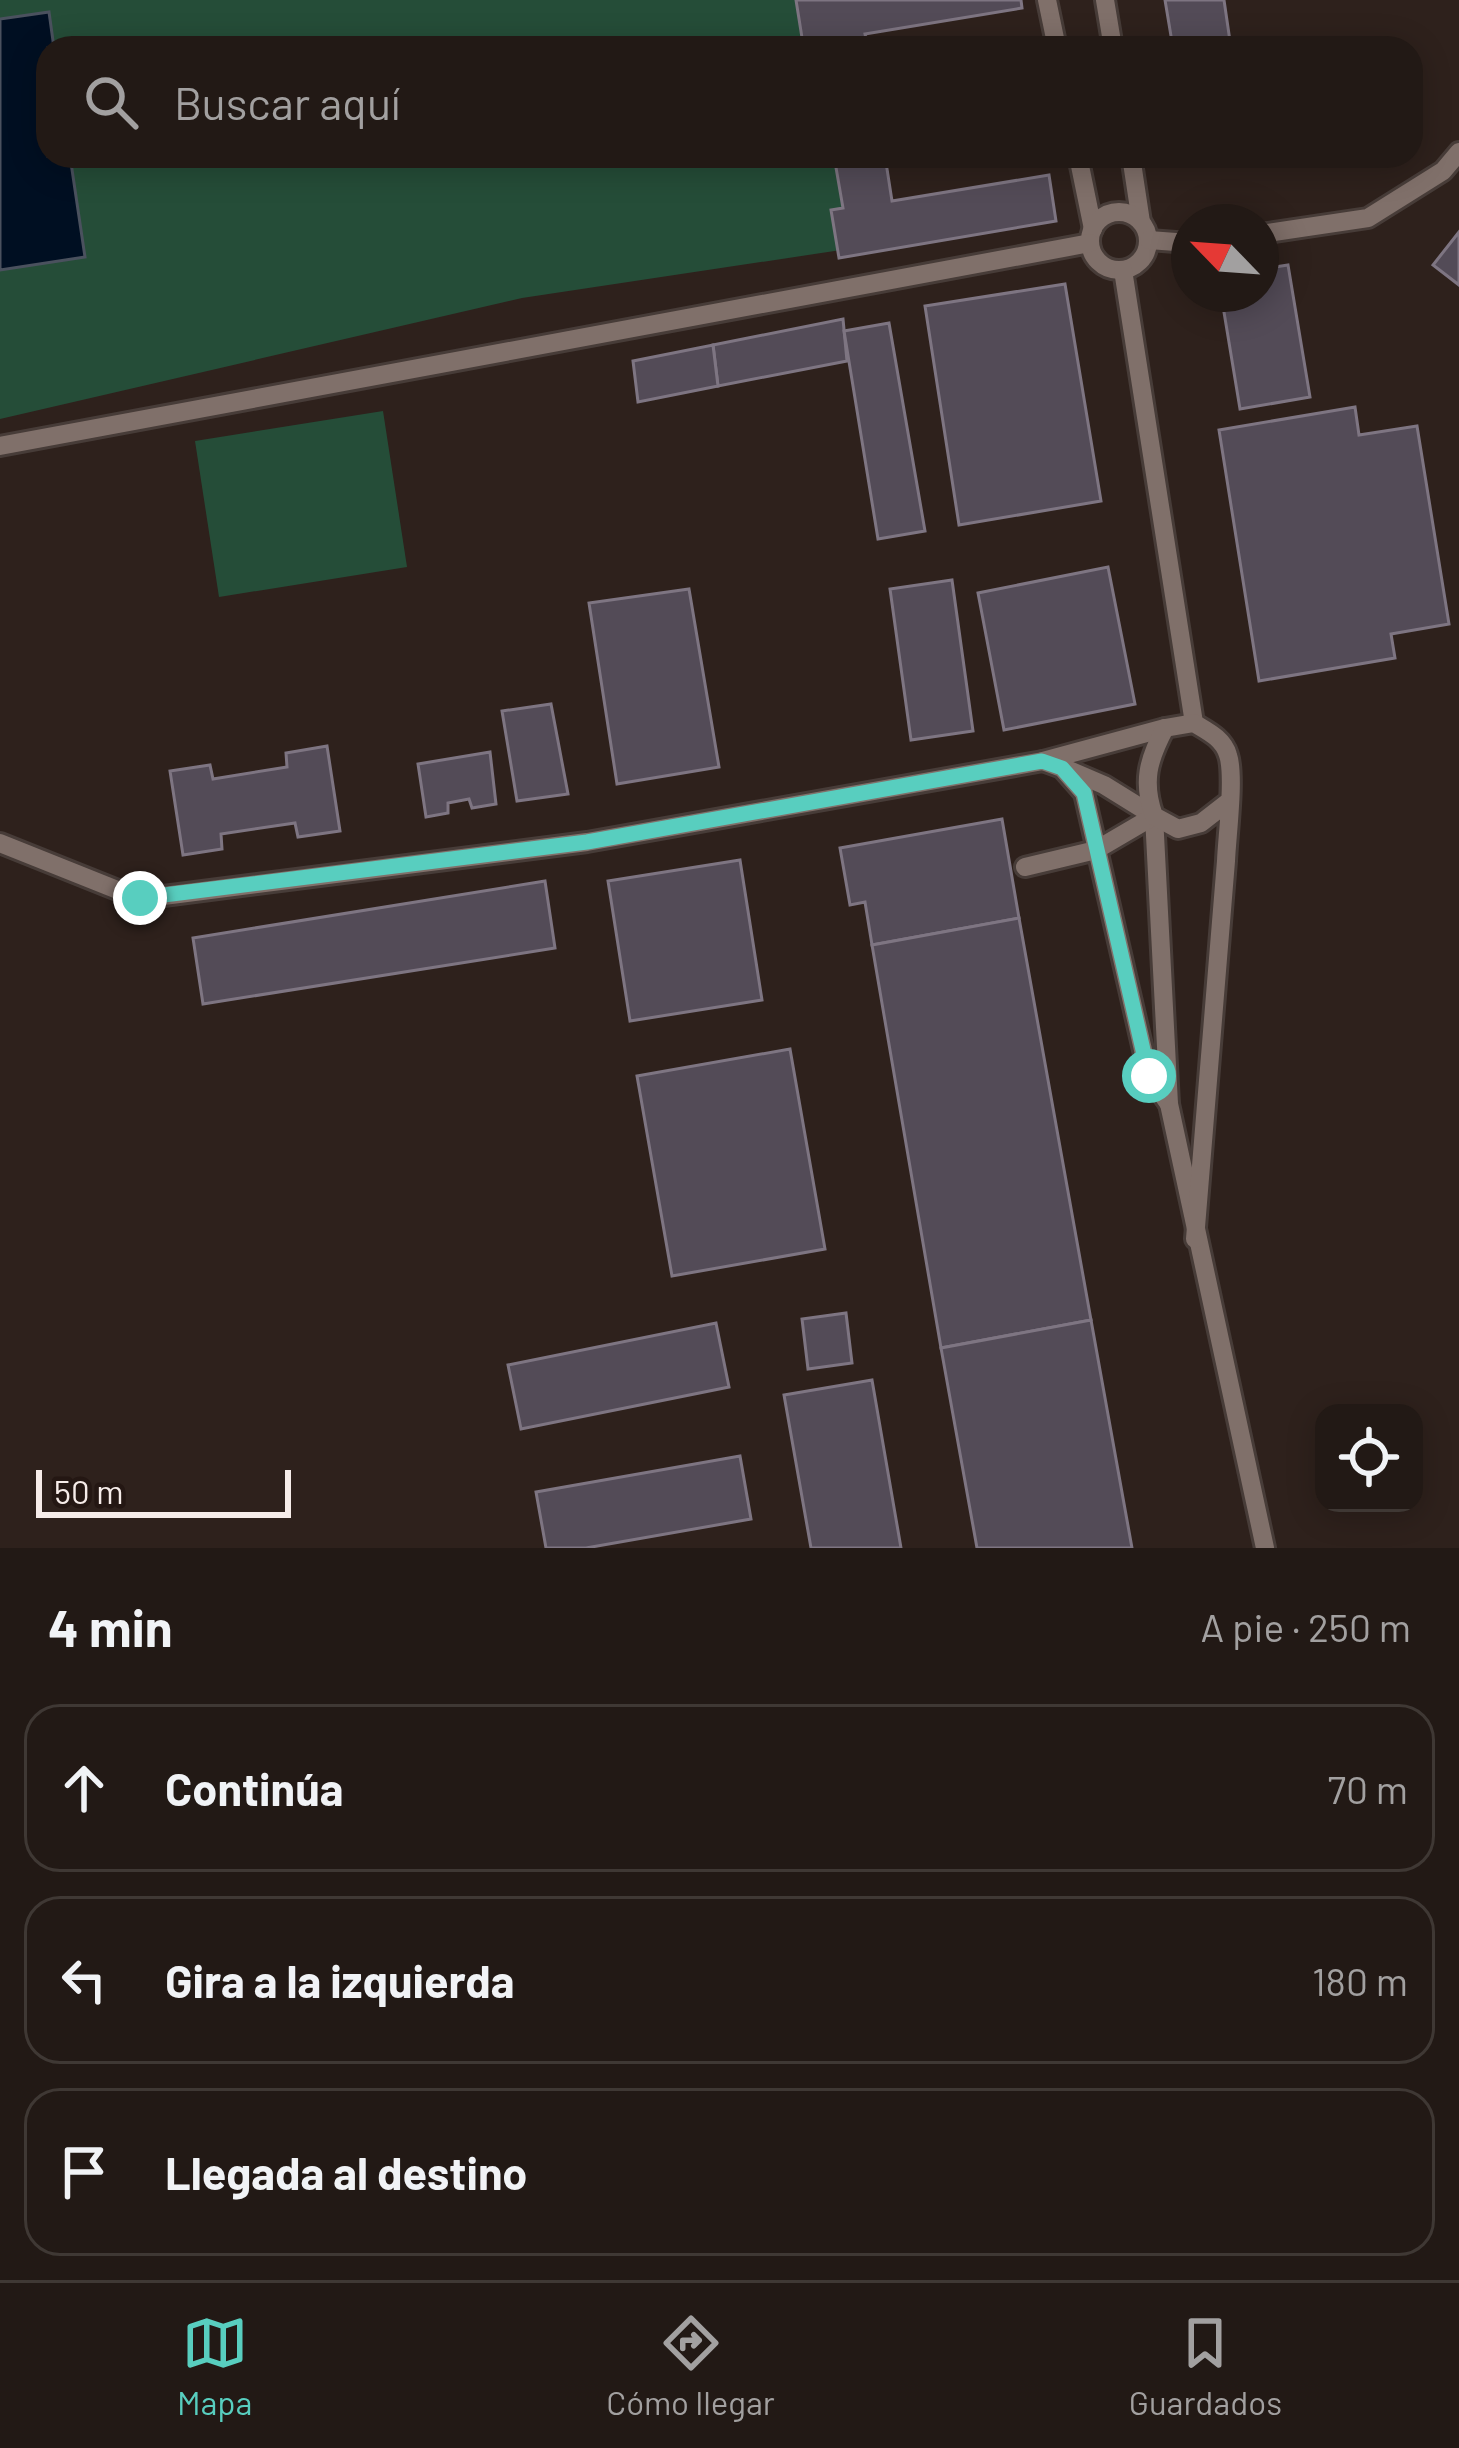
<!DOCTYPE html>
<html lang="es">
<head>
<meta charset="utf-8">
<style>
	:root { --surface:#221915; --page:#2a221e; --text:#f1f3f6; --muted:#a2a0a0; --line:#3f3834; --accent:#58cebf }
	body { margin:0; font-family:Barlow,sans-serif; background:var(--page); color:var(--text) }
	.controls { position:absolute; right:36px; bottom:36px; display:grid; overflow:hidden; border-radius:24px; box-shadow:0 6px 30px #0003 }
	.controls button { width:108px; height:108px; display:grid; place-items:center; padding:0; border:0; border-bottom:3px solid var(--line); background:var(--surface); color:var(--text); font:60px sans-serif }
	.compass { position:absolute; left:1171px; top:204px; width:108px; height:108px; border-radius:50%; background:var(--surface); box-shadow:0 6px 30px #0003; rotate:295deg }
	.scale { position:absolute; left:36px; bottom:30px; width:255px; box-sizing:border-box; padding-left:12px; border:6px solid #f6ece9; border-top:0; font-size:33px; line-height:42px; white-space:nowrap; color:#f6ece9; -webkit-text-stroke:9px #241713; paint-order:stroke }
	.stop { position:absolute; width:36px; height:36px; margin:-27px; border:9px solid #58cebf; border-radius:50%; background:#fff }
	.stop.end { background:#58cebf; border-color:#fff; box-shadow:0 3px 12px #0008 }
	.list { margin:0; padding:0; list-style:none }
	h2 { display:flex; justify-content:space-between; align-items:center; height:156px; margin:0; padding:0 48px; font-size:51px }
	h2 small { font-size:39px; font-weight:400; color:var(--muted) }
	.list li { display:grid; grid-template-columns:78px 1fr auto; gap:36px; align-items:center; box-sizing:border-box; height:168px; margin:0 24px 24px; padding:0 24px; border:3px solid var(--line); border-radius:36px }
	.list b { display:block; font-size:45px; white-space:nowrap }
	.list em { font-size:39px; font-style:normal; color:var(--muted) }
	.icon { flex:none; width:66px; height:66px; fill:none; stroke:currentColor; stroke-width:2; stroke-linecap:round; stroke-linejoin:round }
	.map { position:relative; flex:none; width:1459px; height:1548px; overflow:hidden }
	.search { position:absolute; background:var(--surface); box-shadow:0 6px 30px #0003; left:36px; right:36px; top:36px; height:132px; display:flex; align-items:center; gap:30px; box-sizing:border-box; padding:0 42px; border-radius:36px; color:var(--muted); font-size:45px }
	.sheet { height:732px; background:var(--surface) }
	nav { display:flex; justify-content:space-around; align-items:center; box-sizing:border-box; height:168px; border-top:3px solid var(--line); background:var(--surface); font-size:33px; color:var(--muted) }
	nav a { display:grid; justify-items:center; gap:6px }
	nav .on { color:var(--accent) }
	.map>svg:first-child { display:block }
</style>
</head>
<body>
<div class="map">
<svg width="1459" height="1548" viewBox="0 0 1459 1548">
	<rect width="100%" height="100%" fill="#2e211c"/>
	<g fill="#254d38">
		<path d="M0,0h851l6,48h-809v108h822l11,88 -359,54 -522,121z"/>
		<path d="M383,411l24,156 -188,30 -24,-156z"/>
	</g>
	<path fill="#000f22" stroke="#4a515e" stroke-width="3" d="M49,12l5,36h-6v108h22l15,101 -85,13v-251z"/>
	<g fill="#534b57" stroke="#7e7582" stroke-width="3">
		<path d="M796,0h225l1,8 -157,26 3,14h-51l-1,-4h-13z"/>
		<path d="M1165,0h59l7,48h-58z"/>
		<path d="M834,156h51l7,45 157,-26 7,46 -217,37 -8,-48 12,-2z"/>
		<path d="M1459,232v53l-26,-20z"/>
		<path d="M1288,265l22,132 -70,12 -19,-115h40v-25z"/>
		<path d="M1065,284l36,217 -142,24 -34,-219z"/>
		<path d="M843,319l4,42 -129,25 -5,-41z"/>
		<path d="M889,323l36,208 -47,8 -34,-208z"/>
		<path d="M713,345l5,41 -80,16 -5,-41z"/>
		<path d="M1355,407l4,28 58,-9 32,198 -58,10 4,24 -136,23 -40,-251z"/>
		<path d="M1108,567l27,137 -131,26 -26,-137z"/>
		<path d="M952,580l21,151 -62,9 -21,-151z"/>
		<path d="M689,589l30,178 -102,17 -28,-181z"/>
		<path d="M551,704l17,90 -51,7 -15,-90z"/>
		<path d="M327,746l13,85 -42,6 -3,-14 -74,11 1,15 -39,6 -13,-84 40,-6 3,14 74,-12 -1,-14z"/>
		<path d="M490,752l6,52 -24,4 -3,-9 -21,4v10l-22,4 -8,-53z"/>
		<path d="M1002,819l17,99 -147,27 -7,-43 -15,3 -10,-57z"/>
		<path d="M740,860l22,140 -132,21 -22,-140z"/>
		<path d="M545,881l10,67 -352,56 -10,-66z"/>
		<path d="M1019,918l72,402 -150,28 -69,-403z"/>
		<path d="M790,1049l35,200 -153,27 -35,-200z"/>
		<path d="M846,1313l6,50 -44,6 -6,-50z"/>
		<path d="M1091,1320l41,228h-155l-36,-200z"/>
		<path d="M716,1323l13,64 -208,42 -13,-64z"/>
		<path d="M872,1380l29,168h-90l-27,-153z"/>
		<path d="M740,1456l11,63 -165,29h-40l-10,-56z"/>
	</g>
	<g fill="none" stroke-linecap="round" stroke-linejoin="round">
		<defs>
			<g id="service">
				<path d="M1047,0l10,48"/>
				<path d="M1105,0l8,48"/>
				<path d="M1078,156l15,73"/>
				<path d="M1131,156l10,66"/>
				<circle cx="1119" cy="241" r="29"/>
				<path d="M1261,234l107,-16 75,-47 16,-19"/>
				<path d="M1149,240l40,3"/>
				<path d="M1123,270l71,453"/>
				<path d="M0,446l1090,-203"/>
				<path d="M1043,761l19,7 22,25 65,283 20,28"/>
				<path d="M1069,770l35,15 50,31"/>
				<path d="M1154,816l15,288 96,444"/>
				<path d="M0,843l140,56 447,-57 456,-81 122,-33"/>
				<path d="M1025,867l71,-17 58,-34"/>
				<path d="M1195,1239l31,-378c1,-25 9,-85 2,-106 -5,-17 -21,-24 -34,-32l-29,5c-17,32 -23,54 -11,88l24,13 23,-6 27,-21"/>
			</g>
		</defs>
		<use href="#service" stroke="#473c38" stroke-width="24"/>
		<use href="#service" stroke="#80706a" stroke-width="18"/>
	</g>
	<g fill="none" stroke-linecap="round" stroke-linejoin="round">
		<path stroke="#58cebf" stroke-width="15" d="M140,898l447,-56 455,-81 20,7 22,25 65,283"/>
	</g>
</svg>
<div class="controls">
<button><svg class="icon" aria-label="locate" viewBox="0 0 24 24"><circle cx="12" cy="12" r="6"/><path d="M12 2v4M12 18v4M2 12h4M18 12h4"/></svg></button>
</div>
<svg class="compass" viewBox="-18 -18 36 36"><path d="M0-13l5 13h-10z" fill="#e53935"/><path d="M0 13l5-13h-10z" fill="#a2a0a0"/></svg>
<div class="scale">50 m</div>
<div class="stop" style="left:1149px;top:1076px"></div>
<div class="stop end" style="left:140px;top:898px"></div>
<div class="search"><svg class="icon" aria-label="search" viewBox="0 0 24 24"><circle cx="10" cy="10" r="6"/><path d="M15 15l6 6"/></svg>Buscar aquí</div>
</div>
<section class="sheet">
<h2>4 min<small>A pie · 250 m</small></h2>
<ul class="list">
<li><svg class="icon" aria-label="ahead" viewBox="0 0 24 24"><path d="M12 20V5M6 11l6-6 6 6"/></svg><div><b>Continúa</b></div><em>70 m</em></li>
<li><svg class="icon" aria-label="left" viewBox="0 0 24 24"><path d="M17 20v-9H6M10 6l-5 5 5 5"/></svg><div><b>Gira a la izquierda</b></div><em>180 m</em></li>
<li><svg class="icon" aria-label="arrive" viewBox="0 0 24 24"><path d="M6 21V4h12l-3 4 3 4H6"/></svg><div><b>Llegada al destino</b></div></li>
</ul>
</section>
<nav>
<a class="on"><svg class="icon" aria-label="map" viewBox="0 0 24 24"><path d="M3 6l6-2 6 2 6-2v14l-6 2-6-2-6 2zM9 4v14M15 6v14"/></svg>Mapa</a>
<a><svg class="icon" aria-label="directions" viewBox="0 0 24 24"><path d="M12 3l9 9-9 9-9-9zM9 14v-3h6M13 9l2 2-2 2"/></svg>Cómo llegar</a>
<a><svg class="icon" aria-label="saved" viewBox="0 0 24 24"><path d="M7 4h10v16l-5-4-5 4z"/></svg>Guardados</a>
</nav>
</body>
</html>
